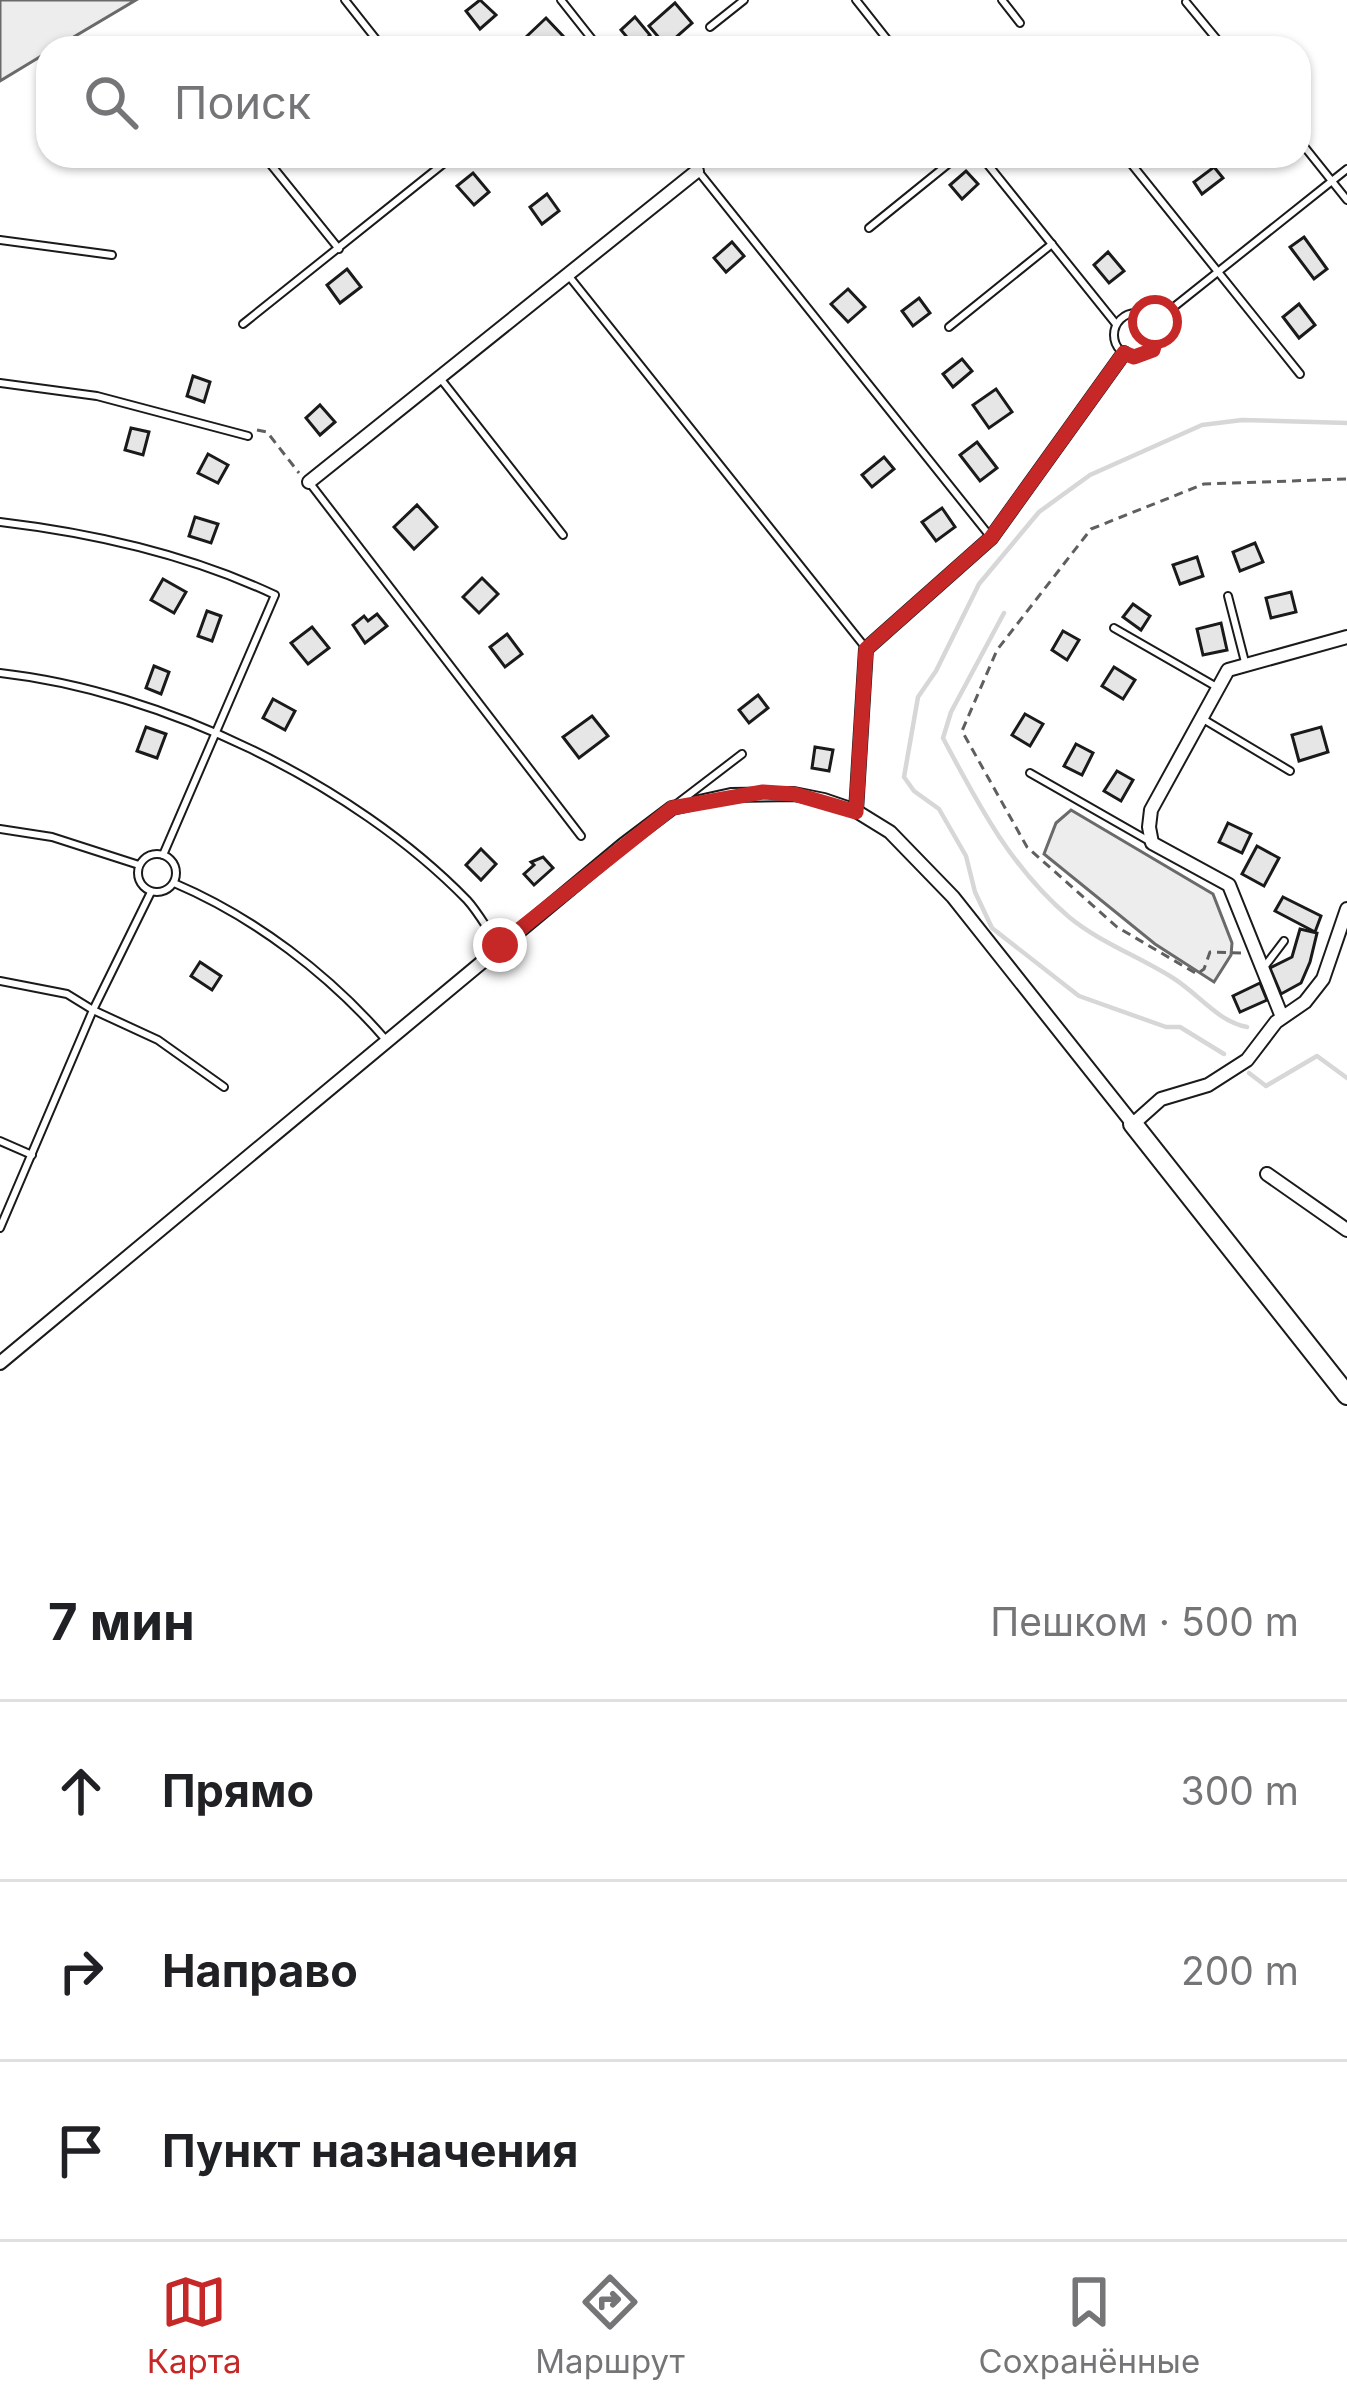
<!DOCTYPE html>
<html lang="ru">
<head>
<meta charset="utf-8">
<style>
	:root { --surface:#fff; --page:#f6f6f6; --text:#202124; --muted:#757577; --line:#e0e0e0; --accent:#c62828 }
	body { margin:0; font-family:Inter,sans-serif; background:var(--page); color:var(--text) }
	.stop { position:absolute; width:36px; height:36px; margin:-27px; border:9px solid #c62828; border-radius:50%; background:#fff }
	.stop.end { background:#c62828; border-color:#fff; box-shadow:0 3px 12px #0008 }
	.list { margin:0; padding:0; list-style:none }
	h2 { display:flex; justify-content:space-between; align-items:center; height:156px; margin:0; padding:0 48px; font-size:51px }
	h2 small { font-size:39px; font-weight:400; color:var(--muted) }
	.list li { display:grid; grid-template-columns:78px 1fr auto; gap:36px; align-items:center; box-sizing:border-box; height:180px; padding:0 48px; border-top:3px solid var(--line) }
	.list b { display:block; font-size:45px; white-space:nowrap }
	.list em { font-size:39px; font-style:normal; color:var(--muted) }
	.icon { flex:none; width:66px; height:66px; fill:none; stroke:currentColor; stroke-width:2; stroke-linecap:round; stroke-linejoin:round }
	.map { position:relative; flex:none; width:1347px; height:1543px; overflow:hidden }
	.search { position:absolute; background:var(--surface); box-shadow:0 3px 9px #0004; left:36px; right:36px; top:36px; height:132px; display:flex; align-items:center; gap:30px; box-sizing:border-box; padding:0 42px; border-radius:36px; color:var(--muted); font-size:45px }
	.sheet { height:696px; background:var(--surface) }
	nav { display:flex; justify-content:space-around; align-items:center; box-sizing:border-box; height:168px; border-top:3px solid var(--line); background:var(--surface); font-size:33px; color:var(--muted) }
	nav a { display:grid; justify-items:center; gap:6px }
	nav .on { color:var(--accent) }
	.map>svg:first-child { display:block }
</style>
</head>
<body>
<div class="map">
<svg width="1347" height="1543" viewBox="0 0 1347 1543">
	<rect width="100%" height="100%" fill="#fff"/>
	<g fill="#ededed" stroke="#6a6a6a" stroke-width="3">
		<path d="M0,0h136l-81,48h-7v4l-48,29z"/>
		<path d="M1071,810l142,84 19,49 -1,12 -17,27 -59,-38 -111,-90 12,-31z"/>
	</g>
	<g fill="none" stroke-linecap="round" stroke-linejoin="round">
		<g stroke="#d7d7d7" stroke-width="4.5">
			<path d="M1004,613l-53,99 -8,26c35,66 68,130 126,179 30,25 71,40 104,61 27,17 44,43 74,49"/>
			<path d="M1224,1054l-44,-27h-14l-87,-31 -87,-68 -17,-36 -9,-36 -27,-47 -25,-18 -10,-14 14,-80 18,-26 43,-87 60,-72 51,-37 112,-50 40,-5 105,3"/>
			<path d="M1249,1073l17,13 51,-30 30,22"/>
		</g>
	</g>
	<g fill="#e6e6e6" stroke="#1a1a1a" stroke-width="3">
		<path d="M480,0l16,15 -16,14 -14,-18z"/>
		<path d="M675,3l17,20 -26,23 -17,-20z"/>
		<path d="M635,17l15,18 -14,13 -15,-18z"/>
		<path d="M546,18l17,18 -12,12h-15l-10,-11z"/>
		<path d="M1214,167l9,11 -21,16 -8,-12z"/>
		<path d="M966,171l12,13 -16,15 -12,-14z"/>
		<path d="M473,173l16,19 -15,13 -17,-19z"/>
		<path d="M547,194l12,17 -17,13 -12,-17z"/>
		<path d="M1304,237l23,32 -13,10 -24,-32z"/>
		<path d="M732,242l12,14 -18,16 -12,-14z"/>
		<path d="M1108,252l16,19 -15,12 -15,-18z"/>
		<path d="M347,269l14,18 -21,16 -13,-18z"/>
		<path d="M848,289l17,18 -17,15 -17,-18z"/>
		<path d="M919,298l11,15 -17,13 -11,-15z"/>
		<path d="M1299,304l16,21 -16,13 -16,-21z"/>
		<path d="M962,359l10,12 -19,16 -10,-13z"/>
		<path d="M193,376l17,6 -6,20 -17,-6z"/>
		<path d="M996,389l16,23 -23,16 -16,-23z"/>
		<path d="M320,405l15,17 -15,13 -14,-17z"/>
		<path d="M131,428l18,4 -6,23 -18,-5z"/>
		<path d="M977,442l20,26 -17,13 -20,-26z"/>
		<path d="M208,454l20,11 -10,18 -20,-10z"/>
		<path d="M884,457l10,12 -22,18 -10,-12z"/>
		<path d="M417,505l20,22 -23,22 -20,-22z"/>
		<path d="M942,508l13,19 -19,14 -14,-19z"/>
		<path d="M195,517l23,7 -7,19 -22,-7z"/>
		<path d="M1255,543l8,19 -23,9 -7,-19z"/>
		<path d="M1197,557l6,19 -23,8 -7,-19z"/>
		<path d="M482,578l16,16 -19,19 -16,-16z"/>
		<path d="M163,579l23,13 -12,21 -23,-13z"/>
		<path d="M1291,592l5,20 -25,6 -5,-20z"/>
		<path d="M1133,604l17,12 -9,14 -18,-13z"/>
		<path d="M207,611l14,5 -9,25 -14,-5z"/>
		<path d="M377,614l10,12 -22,17 -12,-18 11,-9 4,5z"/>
		<path d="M1221,623l6,27 -24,5 -6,-26z"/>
		<path d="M312,627l17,21 -21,16 -17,-21z"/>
		<path d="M1063,631l16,9 -12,20 -15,-10z"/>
		<path d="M507,634l15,20 -17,13 -15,-20z"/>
		<path d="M154,666l15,6 -8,22 -15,-6z"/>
		<path d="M1114,667l21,13 -12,19 -21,-13z"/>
		<path d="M758,695l10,13 -19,15 -10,-13z"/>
		<path d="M273,699l22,12 -10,19 -22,-12z"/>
		<path d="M1025,714l18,10 -13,22 -18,-11z"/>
		<path d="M592,716l16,20 -29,22 -16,-21z"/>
		<path d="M146,727l20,7 -9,24 -20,-7z"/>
		<path d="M1321,727l7,25 -29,9 -7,-26z"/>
		<path d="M1076,744l17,9 -11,22 -18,-9z"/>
		<path d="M815,747l18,3 -4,21 -17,-3z"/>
		<path d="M1117,771l16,9 -12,21 -17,-10z"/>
		<path d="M1228,823l23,11 -9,19 -23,-11z"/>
		<path d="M1257,846l22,12 -15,28 -22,-12z"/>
		<path d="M481,849l15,15 -15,16 -15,-15z"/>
		<path d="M543,857l10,11 -19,17 -10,-11 10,-9 -3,-3z"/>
		<path d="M1283,897l38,19 -6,16 -40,-21z"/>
		<path d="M1300,929l17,4 -7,29 -9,21 -20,11 -11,-26 22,-11z"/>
		<path d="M200,962l21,14 -9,14 -21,-14z"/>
		<path d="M1260,983l7,17 -27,12 -7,-16z"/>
	</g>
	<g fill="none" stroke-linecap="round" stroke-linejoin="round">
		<defs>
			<g id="lane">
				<path d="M345,0l38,48"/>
				<path d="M561,0l38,48"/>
				<path d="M856,0l38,48"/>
				<path d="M1002,0l18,23"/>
				<path d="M1186,2l38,46"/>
				<path d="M710,27l34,-27"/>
				<path d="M1299,140l48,60"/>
				<path d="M264,156l75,93"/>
				<path d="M686,156l303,379"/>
				<path d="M981,156l135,168"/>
				<path d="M1125,156l175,218"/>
				<path d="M869,228l89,-72"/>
				<path d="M0,240l112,15"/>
				<path d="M568,275l297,372"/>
				<circle cx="1136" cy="335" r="22"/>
				<path d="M1155,322l192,-153"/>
				<path d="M243,324l210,-168"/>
				<path d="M949,327l103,-83"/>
				<path d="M440,378l123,157"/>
				<path d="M0,383l97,13 151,40"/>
				<path d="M309,482l272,354"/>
				<path d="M0,522c93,11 190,33 275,73l-112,260"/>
				<path d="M1228,596l17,66"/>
				<path d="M1114,628l101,58"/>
				<path d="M0,673c162,18 353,110 467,227 12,13 21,31 32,45"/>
				<path d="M1203,719l87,52"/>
				<path d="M1030,773l119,68"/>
				<path d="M678,803l64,-49"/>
				<path d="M0,829l52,8 87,28"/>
				<circle cx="157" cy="873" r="19"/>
				<path d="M174,883c80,34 155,91 212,157"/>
				<path d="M151,892l-58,118 65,30 66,47"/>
				<path d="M1265,966l19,-25"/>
				<path d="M0,981l67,13 26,16 -93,218"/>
				<path d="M0,1141l32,14"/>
			</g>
			<g id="street">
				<path d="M309,482l388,-311"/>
				<path d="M856,811l10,-162 125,-111 133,-185"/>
				<path d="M1282,1017l-53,-132 -77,-42 -3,-16 2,-17 77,-140 119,-33"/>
				<path d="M1267,1174l80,56"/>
				<path d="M0,1363l623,-518 49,-37 59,-13 63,-1 30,6 32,11 34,21 63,65 180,227 28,-25 47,-14 39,-25 29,-38 29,-20 18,-23 24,-70"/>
			</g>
			<path id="secondary" d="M1133,1124l214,271"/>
		</defs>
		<use href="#lane" stroke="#1a1a1a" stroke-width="10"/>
		<use href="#street" stroke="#1a1a1a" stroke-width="16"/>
		<use href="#secondary" stroke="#1a1a1a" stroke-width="22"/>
		<g stroke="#5f5f5f" stroke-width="3" stroke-dasharray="9 6" stroke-linecap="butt">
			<path d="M257,430l10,2 32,41"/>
			<path d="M1241,953l-31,-1 -6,17 -7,5 -80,-47 -90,-80 -65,-116 35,-81 94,-121 113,-45 143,-5"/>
		</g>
		<use href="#lane" stroke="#fff" stroke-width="6"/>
		<use href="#street" stroke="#fff" stroke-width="12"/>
		<use href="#secondary" stroke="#fff" stroke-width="18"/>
	</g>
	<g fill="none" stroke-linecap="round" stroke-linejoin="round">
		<path stroke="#c62828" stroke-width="15" d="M500,945l172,-137 91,-16 31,2 62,18 10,-163 125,-111 133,-185 10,4 19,-7 5,-18 -3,-10"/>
	</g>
</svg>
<div class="stop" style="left:1155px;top:322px"></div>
<div class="stop end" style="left:500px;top:945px"></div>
<div class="search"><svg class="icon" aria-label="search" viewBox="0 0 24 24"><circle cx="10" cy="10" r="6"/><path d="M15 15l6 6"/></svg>Поиск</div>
</div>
<section class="sheet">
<h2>7 мин<small>Пешком · 500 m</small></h2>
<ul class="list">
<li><svg class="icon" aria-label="ahead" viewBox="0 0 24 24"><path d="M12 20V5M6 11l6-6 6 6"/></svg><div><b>Прямо</b></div><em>300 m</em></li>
<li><svg class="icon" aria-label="right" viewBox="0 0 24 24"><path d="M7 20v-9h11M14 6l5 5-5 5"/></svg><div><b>Направо</b></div><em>200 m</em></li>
<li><svg class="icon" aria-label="arrive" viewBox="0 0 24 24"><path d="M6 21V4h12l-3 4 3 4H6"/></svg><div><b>Пункт назначения</b></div></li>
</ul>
</section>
<nav>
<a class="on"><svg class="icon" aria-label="map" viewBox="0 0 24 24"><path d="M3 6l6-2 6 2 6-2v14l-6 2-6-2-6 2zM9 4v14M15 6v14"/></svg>Карта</a>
<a><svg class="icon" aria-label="directions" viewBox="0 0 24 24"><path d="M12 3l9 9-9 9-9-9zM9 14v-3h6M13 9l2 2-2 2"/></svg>Маршрут</a>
<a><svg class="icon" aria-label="saved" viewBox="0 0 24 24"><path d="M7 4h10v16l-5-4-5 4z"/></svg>Сохранённые</a>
</nav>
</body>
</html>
